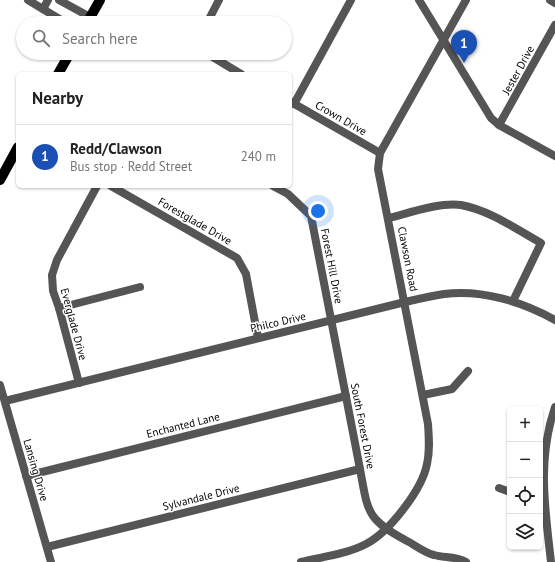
<!DOCTYPE html>
<html lang="en">
<head>
<meta charset="utf-8">
<style>
	:root { --surface:#fff; --page:#f2f2f2; --text:#222; --muted:#767676; --line:#e0e0e0; --accent:#000 }
	body { margin:0; font-family:"PT Sans",sans-serif; background:var(--page); color:var(--text) }
	.controls { position:absolute; right:12px; bottom:12px; display:grid; overflow:hidden; border-radius:6px; box-shadow:0 1px 3px #0004 }
	.controls button { width:36px; height:36px; display:grid; place-items:center; padding:0; border:0; border-bottom:1px solid var(--line); background:var(--surface); color:var(--text); font:20px sans-serif }
	.you { position:absolute; left:318px; top:211px; width:14px; height:14px; margin:-10px; border:3px solid #fff; border-radius:50%; background:#1a73e8; box-shadow:0 0 0 6px #1a73e833 }
	.badge { display:grid; place-items:center; width:26px; height:26px; border-radius:50%; background:var(--accent); color:#fff; font-size:13px; font-weight:700 }
	.pin { position:absolute; translate:-50% -33px; filter:drop-shadow(0 1px 2px #0008) }
	.pin::after { content:''; position:absolute; top:21px; width:14px; height:12px; background:inherit; clip-path:polygon(0 0,100% 0,50% 100%) }
	.list { margin:0; padding:0; list-style:none }
	h2 { display:flex; justify-content:space-between; align-items:center; height:52px; margin:0; padding:0 16px; font-size:17px }
	h2 small { font-size:13px; font-weight:400; color:var(--muted) }
	.list li { display:grid; grid-template-columns:26px 1fr auto; gap:12px; align-items:center; box-sizing:border-box; height:64px; padding:0 16px; border-top:1px solid var(--line) }
	.list b { display:block; font-size:15px; white-space:nowrap }
	.list p { margin:0; font-size:13px; white-space:nowrap; color:var(--muted) }
	.list em { font-size:13px; font-style:normal; color:var(--muted) }
	.icon { flex:none; width:22px; height:22px; fill:none; stroke:currentColor; stroke-width:2; stroke-linecap:round; stroke-linejoin:round }
	.map { position:relative; flex:none; width:555px; height:562px; overflow:hidden }
	.search { position:absolute; background:var(--surface); box-shadow:0 1px 3px #0004; left:16px; top:16px; width:276px; height:44px; display:flex; align-items:center; gap:10px; box-sizing:border-box; padding:0 14px; border-radius:22px; color:var(--muted); font-size:15px }
	.panel { position:absolute; background:var(--surface); box-shadow:0 1px 3px #0004; left:16px; top:72px; width:276px; height:116px; border-radius:6px }
	.map>svg:first-child { display:block }
</style>
</head>
<body>
<div class="map">
<svg width="555" height="562" viewBox="0 0 555 562">
	<rect width="100%" height="100%" fill="#fff"/>
	<g fill="none" stroke-linecap="round" stroke-linejoin="round">
		<g stroke="#555" stroke-width="8">
			<path d="M28,0l38,23"/>
			<path d="M59,0l31,17"/>
			<path d="M419,0l72,118 8,7 56,31"/>
			<path d="M550,0l5,3"/>
			<path d="M43,9l5,-9"/>
			<path d="M207,23l12,-23"/>
			<path d="M206,53l35,21"/>
			<path d="M291,102l89,51"/>
			<path d="M294,104l57,-104"/>
			<path d="M499,125l56,-100"/>
			<path d="M111,186l126,72 9,16 12,64"/>
			<path d="M273,186l15,8 23,22 49,253c8,43 6,50 47,72 8,4 18,12 27,14 11,3 21,1 32,7"/>
			<path d="M389,218c20,-5 51,-16 72,-13 28,5 55,24 80,38l-28,58"/>
			<path d="M59,308l81,-21"/>
			<path d="M79,383l-20,-75 -6,-17 -1,-16 5,-15 40,-74"/>
			<path d="M0,385l51,177"/>
			<path d="M423,395l29,-6 16,-18"/>
			<path d="M5,401l400,-99c13,-3 26,-6 39,-8 38,-5 79,8 111,26"/>
			<path d="M26,476l320,-80"/>
			<path d="M499,488l11,4"/>
			<path d="M47,547l313,-78"/>
			<path d="M301,562c21,-5 46,-8 65,-18 23,-12 56,-54 61,-80 3,-13 2,-26 1,-40l-50,-255 2,-16 86,-153"/>
			<path d="M551,562c-6,-54 -14,-102 4,-155"/>
		</g>
		<g stroke="#000" stroke-width="10">
			<path d="M87,23l13,-23"/>
			<path d="M58,74l12,-21"/>
			<path d="M0,180l18,-33"/>
		</g>
	</g>
	<g text-anchor="middle" dominant-baseline="central" stroke-width="3" stroke-linejoin="round" paint-order="stroke">
		<g font-size="11" fill="#000" stroke="#fff">
			<text transform="translate(518 70) rotate(-61)">Jester Drive</text>
			<text transform="translate(341 118) rotate(30)">Crown Drive</text>
			<text transform="translate(195 221) rotate(30)">Forestglade Drive</text>
			<text transform="translate(408 259) rotate(79)">Clawson Road</text>
			<text transform="translate(332 266) rotate(79)">Forest Hill Drive</text>
			<text transform="translate(278 322) rotate(-13)">Philco Drive</text>
			<text transform="translate(74 324) rotate(75)">Everglade Drive</text>
			<text transform="translate(183 425) rotate(-14)">Enchanted Lane</text>
			<text transform="translate(363 426) rotate(79)">South Forest Drive</text>
			<text transform="translate(36 470) rotate(74)">Lansing Drive</text>
			<text transform="translate(201 497) rotate(-14)">Sylvandale Drive</text>
		</g>
	</g>
</svg>
<div class="controls">
<button>+</button>
<button>−</button>
<button><svg class="icon" aria-label="locate" viewBox="0 0 24 24"><circle cx="12" cy="12" r="6"/><path d="M12 2v4M12 18v4M2 12h4M18 12h4"/></svg></button>
<button><svg class="icon" aria-label="layers" viewBox="0 0 24 24"><path d="M12 4l9 5-9 5-9-5zM3 14l9 5 9-5"/></svg></button>
</div>
<div class="you"></div>
<div class="pin badge" style="left:464px;top:63px;background:#1a4fb4">1</div>
<div class="search"><svg class="icon" aria-label="search" viewBox="0 0 24 24"><circle cx="10" cy="10" r="6"/><path d="M15 15l6 6"/></svg>Search here</div>
<section class="panel">
<h2>Nearby<small></small></h2>
<ul class="list">
<li><span class="badge" style="background:#1a4fb4">1</span><div><b>Redd/Clawson</b><p>Bus stop · Redd Street</p></div><em>240 m</em></li>
</ul>
</section>
</div>
</body>
</html>
